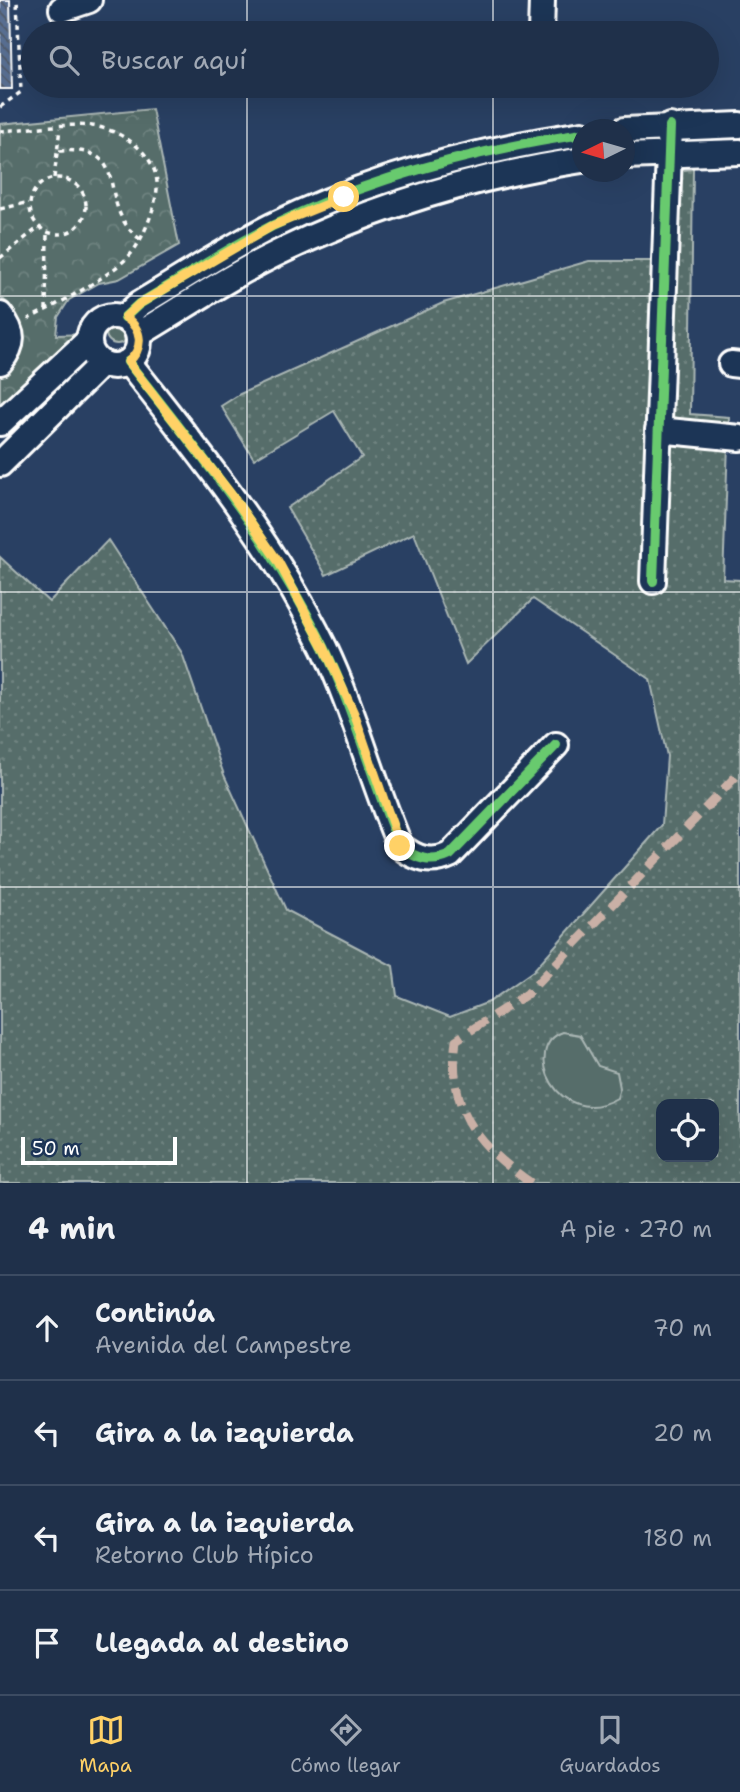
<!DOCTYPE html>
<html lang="es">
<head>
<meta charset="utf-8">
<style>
	:root { --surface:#1f304a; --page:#2c3c54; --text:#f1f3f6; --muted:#a1a9b5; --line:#3c4b62; --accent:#ffd166 }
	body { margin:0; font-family:"Shantell Sans",sans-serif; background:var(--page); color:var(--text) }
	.controls { position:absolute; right:21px; bottom:21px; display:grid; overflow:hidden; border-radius:14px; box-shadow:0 7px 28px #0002 }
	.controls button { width:63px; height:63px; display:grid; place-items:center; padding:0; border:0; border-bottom:2px solid var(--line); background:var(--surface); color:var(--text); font:35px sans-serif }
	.compass { position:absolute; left:572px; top:119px; width:63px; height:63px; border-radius:50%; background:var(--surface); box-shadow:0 7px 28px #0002; rotate:265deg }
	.scale { position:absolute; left:21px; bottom:18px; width:156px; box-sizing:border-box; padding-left:7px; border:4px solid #fff; border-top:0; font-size:19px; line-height:24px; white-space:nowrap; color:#fff; -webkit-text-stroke:5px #1d3557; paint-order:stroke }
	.stop { position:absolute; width:21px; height:21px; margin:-16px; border:5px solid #ffd166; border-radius:50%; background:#fff }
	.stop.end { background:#ffd166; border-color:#fff; box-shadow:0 2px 7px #0008 }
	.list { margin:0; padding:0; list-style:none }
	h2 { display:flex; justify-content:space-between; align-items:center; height:91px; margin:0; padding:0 28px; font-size:30px }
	h2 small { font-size:23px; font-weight:400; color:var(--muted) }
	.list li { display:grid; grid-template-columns:46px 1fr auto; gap:21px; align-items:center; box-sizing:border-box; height:105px; padding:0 28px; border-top:2px solid var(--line) }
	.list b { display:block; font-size:26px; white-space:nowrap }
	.list p { margin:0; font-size:23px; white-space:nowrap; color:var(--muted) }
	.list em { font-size:23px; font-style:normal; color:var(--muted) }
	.icon { flex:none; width:38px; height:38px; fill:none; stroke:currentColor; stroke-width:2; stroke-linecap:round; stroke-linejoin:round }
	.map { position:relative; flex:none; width:740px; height:1183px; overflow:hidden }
	.search { position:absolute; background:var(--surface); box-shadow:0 7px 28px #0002; left:21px; right:21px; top:21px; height:77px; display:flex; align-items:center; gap:18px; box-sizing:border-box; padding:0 24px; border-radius:38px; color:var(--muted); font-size:26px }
	.sheet { height:511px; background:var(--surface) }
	nav { display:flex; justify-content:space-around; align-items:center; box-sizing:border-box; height:98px; border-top:2px solid var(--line); background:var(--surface); font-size:19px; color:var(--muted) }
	nav a { display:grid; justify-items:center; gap:4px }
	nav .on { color:var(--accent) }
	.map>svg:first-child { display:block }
</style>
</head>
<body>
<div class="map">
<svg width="740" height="1183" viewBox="0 0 740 1183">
	<defs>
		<pattern id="grass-dots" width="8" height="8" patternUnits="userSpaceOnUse" patternTransform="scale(1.75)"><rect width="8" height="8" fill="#566d6a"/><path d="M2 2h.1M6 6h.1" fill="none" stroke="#6f8380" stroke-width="1.8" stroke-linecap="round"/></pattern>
		<pattern id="park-crowns" width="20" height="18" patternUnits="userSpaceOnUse" patternTransform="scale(1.75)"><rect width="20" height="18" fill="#566d6a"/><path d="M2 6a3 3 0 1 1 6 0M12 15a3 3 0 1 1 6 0" fill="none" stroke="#6f8380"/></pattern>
		<pattern id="building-back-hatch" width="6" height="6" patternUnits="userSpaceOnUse" patternTransform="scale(1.75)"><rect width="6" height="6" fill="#586e91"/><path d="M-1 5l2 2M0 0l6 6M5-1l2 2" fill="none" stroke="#505864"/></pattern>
	</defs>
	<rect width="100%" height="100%" fill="#294063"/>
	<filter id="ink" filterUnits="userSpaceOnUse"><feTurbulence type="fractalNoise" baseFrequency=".0143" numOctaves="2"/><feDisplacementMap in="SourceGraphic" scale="14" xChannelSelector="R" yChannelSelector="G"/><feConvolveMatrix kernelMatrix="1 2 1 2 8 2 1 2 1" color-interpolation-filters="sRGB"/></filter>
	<g filter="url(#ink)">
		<path fill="url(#grass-dots)" stroke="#aab6b4" stroke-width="2" fill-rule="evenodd" d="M693,169l-3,245 39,3 -6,162 17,1v603h-740v-626l49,45 59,-62 74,113 42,122 62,135 107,56 4,30 53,21 39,-15 44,-31 129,-146 5,-69 -17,-77 -117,-80 -67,65 -52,-131 -88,42 -39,-67 75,-51 -28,-46 -80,48 -33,-53 19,-12 203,-91 146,-42h71l-3,-88zM661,1104h53v53h-53z"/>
		<g fill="url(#park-crowns)" stroke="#aab6b4" stroke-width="2">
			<path d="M152,109l27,136 -60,34 -20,4 -30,17 -11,17 -2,18 32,-1 -88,83v-47l19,-44 -10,-22 -9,-7v-173z"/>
			<circle cx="117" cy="333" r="11"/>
		</g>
		<path fill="#566d6a" stroke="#aab6b4" stroke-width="2" d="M563,1032l17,3 18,31 19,6 3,16 -3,10c-59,34 -97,-51 -54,-66z"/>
		<path fill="url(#building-back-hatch)" stroke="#fff" stroke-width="2" d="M0,0h10l2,89h-12z"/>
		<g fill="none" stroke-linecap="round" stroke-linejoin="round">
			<defs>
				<g id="minor">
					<path d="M62,9l27,-9"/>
					<path d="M541,33l1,-33"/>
					<path d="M624,130l116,-5"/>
					<path d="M624,156l116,-4"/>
					<path d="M0,315c15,18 14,30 0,47"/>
					<circle cx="114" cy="341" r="25"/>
					<path d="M125,317l14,-13c44,-26 87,-55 133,-78 97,-48 204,-76 310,-92"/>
					<path d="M139,334c47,-28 94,-60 143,-83 96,-46 195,-75 300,-91"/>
					<path d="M128,362c73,93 143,178 196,285 31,65 48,134 76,199 16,13 31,18 50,9l106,-110"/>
					<path d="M731,364l9,1"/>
					<path d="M0,423l89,-83"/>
					<path d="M658,430l82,8"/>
					<path d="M0,464l102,-101"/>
					<path d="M653,581l17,-455"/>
				</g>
			</defs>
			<use href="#minor" stroke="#fff" stroke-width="30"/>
			<g stroke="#fff" stroke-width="3.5" stroke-dasharray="5 5" stroke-linecap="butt">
				<path d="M0,107l21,-15 -4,-92"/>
				<path d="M0,131c29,-2 63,-8 92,-5 27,3 62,25 65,56 2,19 -15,61 -28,74 -20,21 -74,50 -101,63"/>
				<path d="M59,151c78,-6 33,52 81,88"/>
				<path d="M54,178l6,-50"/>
				<circle cx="58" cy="206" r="28"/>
				<path d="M0,209l30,-7"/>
				<path d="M0,258l39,-31"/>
				<path d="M46,310l1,-78"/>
			</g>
			<use href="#minor" stroke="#1d3557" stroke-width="24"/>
			<path stroke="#cab0a6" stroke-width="9" stroke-dasharray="18 9" stroke-linecap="butt" d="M531,1183c-54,-38 -84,-74 -75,-143l71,-46 213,-222"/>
			<defs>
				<g id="cycleway">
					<path d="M125,317l14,-13c44,-26 87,-55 133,-78 97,-48 204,-76 310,-92"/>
					<path d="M128,362c73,93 143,178 196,285 31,65 48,134 76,199 16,13 31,18 50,9l106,-110"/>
					<path d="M653,581l17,-455"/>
				</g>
			</defs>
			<use href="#cycleway" stroke="#1d3557" stroke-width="15"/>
			<use href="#cycleway" stroke="#67ca6e" stroke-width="10"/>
		</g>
	</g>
	<g fill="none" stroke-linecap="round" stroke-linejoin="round" filter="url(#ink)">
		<path stroke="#ffd166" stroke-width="9" d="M344,197l-72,29 -133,78 -14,13c18,13 19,31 3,45l103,132 47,67 46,86 30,66 46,133"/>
	</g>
	<path fill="none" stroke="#fff" stroke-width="2" stroke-opacity="0.55" d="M247,0v33M493,0v33M247,86v1097M493,86v1097M0,296h740M0,592h740M0,887h740"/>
</svg>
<div class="controls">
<button><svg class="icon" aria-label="locate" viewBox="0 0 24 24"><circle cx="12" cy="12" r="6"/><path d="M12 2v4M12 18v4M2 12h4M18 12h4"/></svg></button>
</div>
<svg class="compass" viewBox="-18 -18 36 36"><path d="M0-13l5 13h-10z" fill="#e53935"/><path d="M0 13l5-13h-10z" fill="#a1a9b5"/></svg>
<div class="scale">50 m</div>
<div class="stop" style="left:344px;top:197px"></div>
<div class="stop end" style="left:400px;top:846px"></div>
<div class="search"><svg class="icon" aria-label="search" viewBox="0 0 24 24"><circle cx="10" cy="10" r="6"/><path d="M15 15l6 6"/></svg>Buscar aquí</div>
</div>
<section class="sheet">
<h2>4 min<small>A pie · 270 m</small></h2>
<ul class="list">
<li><svg class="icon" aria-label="ahead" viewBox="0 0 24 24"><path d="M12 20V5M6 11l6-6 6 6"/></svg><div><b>Continúa</b><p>Avenida del Campestre</p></div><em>70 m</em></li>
<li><svg class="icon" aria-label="left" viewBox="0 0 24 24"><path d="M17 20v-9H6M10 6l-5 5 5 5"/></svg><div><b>Gira a la izquierda</b></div><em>20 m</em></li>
<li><svg class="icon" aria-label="left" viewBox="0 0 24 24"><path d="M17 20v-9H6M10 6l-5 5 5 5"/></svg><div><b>Gira a la izquierda</b><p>Retorno Club Hípico</p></div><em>180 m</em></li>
<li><svg class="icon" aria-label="arrive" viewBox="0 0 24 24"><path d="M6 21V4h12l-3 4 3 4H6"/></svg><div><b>Llegada al destino</b></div></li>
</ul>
</section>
<nav>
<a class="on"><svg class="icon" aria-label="map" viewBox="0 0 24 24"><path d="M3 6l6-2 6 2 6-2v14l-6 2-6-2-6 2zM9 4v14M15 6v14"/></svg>Mapa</a>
<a><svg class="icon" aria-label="directions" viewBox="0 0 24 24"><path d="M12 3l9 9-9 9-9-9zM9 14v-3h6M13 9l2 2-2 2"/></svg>Cómo llegar</a>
<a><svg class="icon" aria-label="saved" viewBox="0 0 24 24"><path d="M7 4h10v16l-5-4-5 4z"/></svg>Guardados</a>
</nav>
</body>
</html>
